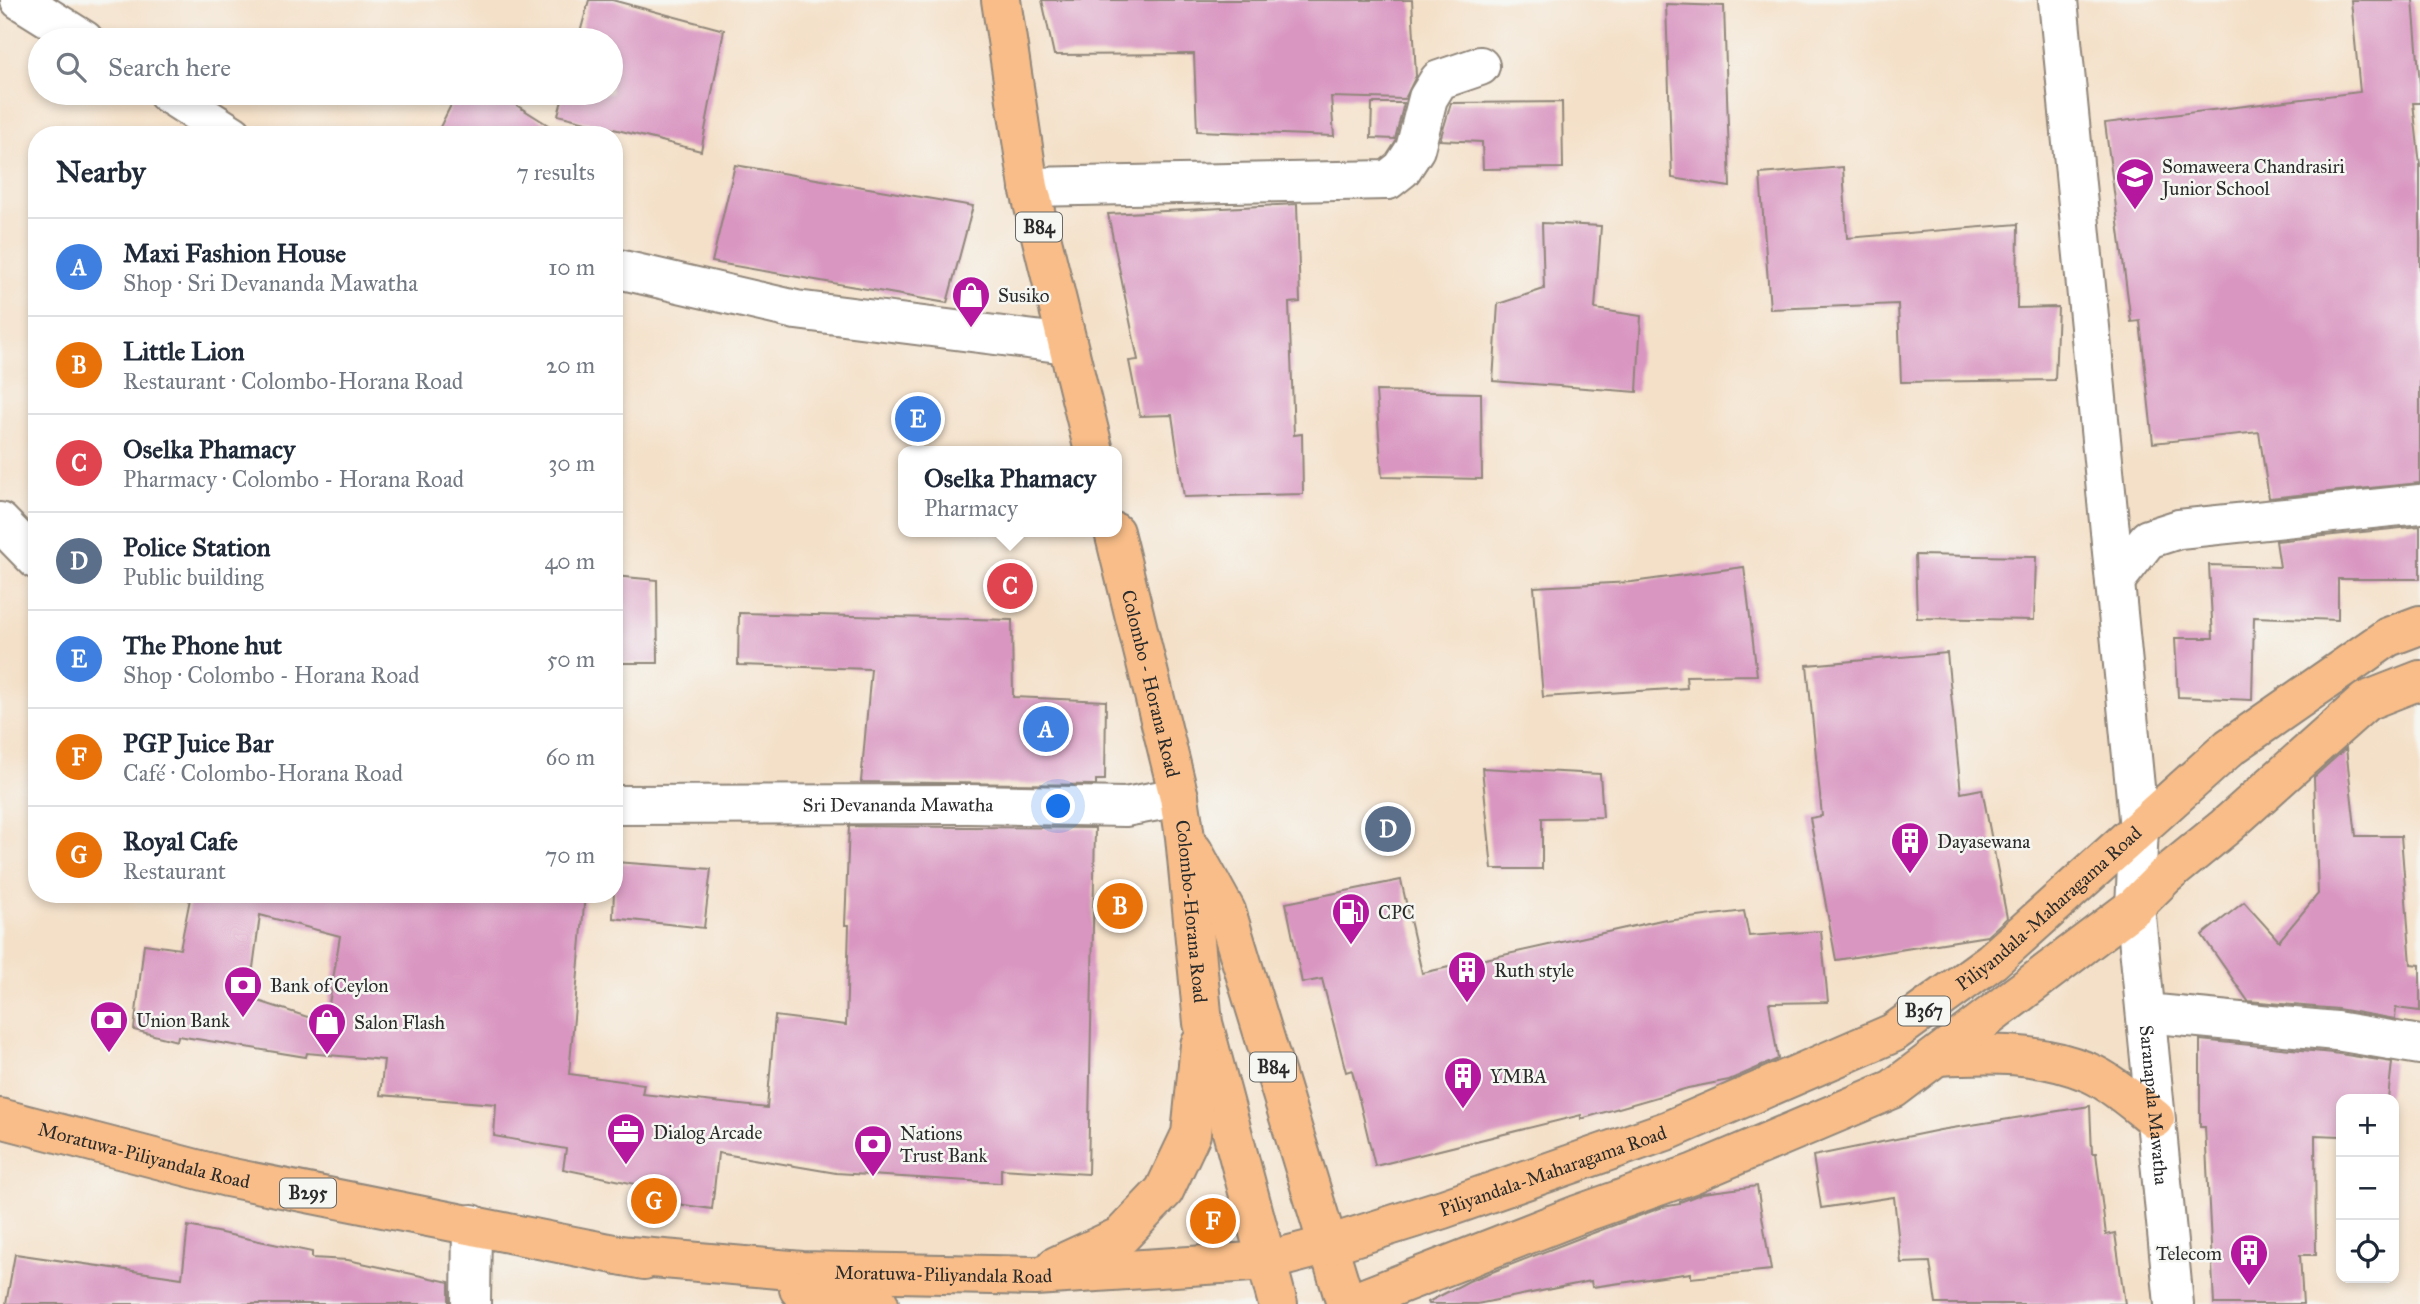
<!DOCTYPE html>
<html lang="en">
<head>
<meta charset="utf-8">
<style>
	:root { --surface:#fff; --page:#f6f6f7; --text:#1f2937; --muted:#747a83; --line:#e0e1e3; --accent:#2563eb }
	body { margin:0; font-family:"IM FELL Great Primer",serif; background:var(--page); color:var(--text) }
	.controls { position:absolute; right:21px; bottom:21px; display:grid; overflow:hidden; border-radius:14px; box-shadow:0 4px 10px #0003 }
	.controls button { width:63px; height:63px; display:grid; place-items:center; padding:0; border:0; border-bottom:2px solid var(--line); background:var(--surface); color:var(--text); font:35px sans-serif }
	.you { position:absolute; left:1059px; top:807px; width:24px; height:24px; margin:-18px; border:5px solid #fff; border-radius:50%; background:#1a73e8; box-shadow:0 0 0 10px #1a73e833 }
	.badge { display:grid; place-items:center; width:46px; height:46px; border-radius:50%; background:var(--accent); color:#fff; font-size:23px; font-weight:700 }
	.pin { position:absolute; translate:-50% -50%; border:4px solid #fff; box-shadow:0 2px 7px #0006 }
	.popup { position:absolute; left:898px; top:446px; width:224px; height:91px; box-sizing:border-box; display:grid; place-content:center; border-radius:14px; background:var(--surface); filter:drop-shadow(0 2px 5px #0005); font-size:23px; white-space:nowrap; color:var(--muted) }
	.popup b { font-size:26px; color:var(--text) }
	.popup::after { content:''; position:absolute; left:50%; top:100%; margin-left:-14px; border:14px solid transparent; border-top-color:var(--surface) }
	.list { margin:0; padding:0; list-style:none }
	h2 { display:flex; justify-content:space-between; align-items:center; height:91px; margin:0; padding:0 28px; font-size:30px }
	h2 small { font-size:23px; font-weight:400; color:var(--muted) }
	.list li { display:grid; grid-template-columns:46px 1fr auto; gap:21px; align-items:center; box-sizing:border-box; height:98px; padding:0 28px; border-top:2px solid var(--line) }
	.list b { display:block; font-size:26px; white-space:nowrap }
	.list p { margin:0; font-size:23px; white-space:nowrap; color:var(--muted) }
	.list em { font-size:23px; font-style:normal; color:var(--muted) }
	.icon { flex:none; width:38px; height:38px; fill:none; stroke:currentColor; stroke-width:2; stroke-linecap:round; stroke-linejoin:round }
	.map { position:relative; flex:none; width:2420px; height:1304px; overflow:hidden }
	.search { position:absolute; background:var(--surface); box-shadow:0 4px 10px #0003; left:28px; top:28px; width:595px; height:77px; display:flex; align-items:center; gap:18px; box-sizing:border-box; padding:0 24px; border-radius:38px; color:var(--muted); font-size:26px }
	.panel { position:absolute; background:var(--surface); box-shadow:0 4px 10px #0003; left:28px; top:126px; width:595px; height:777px; border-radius:28px }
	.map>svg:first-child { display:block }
</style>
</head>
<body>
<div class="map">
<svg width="2420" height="1304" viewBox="0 0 2420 1304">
	<rect width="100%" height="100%" fill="#f6f6f2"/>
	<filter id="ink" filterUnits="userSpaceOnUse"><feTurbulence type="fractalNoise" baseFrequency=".0143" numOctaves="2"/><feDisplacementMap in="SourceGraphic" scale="14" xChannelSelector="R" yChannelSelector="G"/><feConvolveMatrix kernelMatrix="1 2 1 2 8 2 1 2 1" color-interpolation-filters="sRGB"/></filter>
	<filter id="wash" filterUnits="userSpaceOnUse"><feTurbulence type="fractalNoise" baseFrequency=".00686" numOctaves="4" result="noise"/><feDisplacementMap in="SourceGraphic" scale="28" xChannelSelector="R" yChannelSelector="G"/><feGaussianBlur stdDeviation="1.57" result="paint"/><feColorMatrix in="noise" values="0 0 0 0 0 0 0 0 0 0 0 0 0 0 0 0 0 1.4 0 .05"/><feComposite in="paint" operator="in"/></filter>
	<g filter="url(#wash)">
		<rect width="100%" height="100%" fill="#f4e0c8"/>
		<g id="blocks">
			<g fill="#d996c1" fill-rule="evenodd">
				<path d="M589,0h23l112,30 -23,121 -143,-36 6,-22h47v-53h-33z"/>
				<path d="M1042,0h370l4,76 -11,23 -74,-2 3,39 -137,-5 -3,-77 -140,1z"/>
				<path d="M2351,0h62l7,84v19h-7l7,62v318l-151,15 -10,-66 -106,11 -13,-122 -9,1 -26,-199 255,-31z"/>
				<path d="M1666,4l58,2 6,181 -58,-9z"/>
				<path d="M457,93h40l67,42h-128z"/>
				<path d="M1562,102l1,66 -80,1 -1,-27 -42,-2 11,-37z"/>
				<path d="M1372,103h32l-9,36 -24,-1z"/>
				<path d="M735,165l238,41 -26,97 -235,-41z"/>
				<path d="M1843,167l4,71 171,-14 -1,84 41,-1 -3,73 -154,2 -3,-78 -128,5 -10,-135z"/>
				<path d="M1297,204l3,98 -11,1 5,132 8,-1 1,60 -119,3 -12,-82 -32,1 -11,-55 9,-1 -30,-146z"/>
				<path d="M1542,223l59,3 -6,83 46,7 -4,76 -144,-11 5,-77 46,-15z"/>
				<path d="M1376,391l105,2 1,86 -100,-2z"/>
				<path d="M2420,526v53h-82v41l-84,-3 -2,83 -74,-3 -3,-59h38l-4,-73 71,2 -4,-26z"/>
				<path d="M1915,555l121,2 -2,63 -117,-2z"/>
				<path d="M1744,567l13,108 -71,1 1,12 -144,9 -9,-110 98,-5z"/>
				<path d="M614,576l43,4 1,83h-44z"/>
				<path d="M739,613l273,7 1,77 93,4 -1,79h-9v5l-235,-3 10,-113 -133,-4z"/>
				<path d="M1947,653l14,140 21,-4 25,129 -20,18 -151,24 -26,-142 12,-2 -15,-151z"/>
				<path d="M2346,748l10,88h45l10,128 9,1v46l-24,-3 -1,11 -57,-10 -90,-8 -46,-66 42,-33 35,39 39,-47 -4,-117z"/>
				<path d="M1482,768l118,6 3,43 -61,1v51h-50z"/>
				<path d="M849,826l246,2 -7,346 -87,-5v14l-165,-10 -118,-20 -6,56 -69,-10 2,-13 -82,-17 3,-20 -72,-13 2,-32 -116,-9 4,-35 -77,-7 -1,4 -128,-21 -1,5 -43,-11 10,-86 36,5 11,-55h394l-16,180 75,10 -2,10 125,14 8,-92 71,9 3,-100h-4zM260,915l80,21 -14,87 -77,-25z"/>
				<path d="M615,862l96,7 -7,59 -91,-10z"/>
				<path d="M1401,880l21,93 244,-54 1,2 77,-10 5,25 72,-5 7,71 -59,1 9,56 -49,21 -41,8 -107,31v-4l-206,51 -23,-96 -6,2 -24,-93 -20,4 -16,-80z"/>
				<path d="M2200,1040l133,13 59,9 -4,37h-47v37l-26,-1 1,120h-16l3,49h-89l-9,-177h-5z"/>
				<path d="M2090,1106l2,47h4l10,82 9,-2 10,71h-189l-6,-42 -29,1 -7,-66 -73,11 -8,-52 127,-26z"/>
				<path d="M1757,1186l14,84 -80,8v-5l-99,14 -1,-6 -114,23h-48l-1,-2 41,-21 116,-45 78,-29 17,-3v-2l23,-9z"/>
				<path d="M188,1226l124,26v6l36,2 101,22v22h-443l9,-50 167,24z"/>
			</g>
		</g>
	</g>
	<g filter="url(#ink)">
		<use href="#blocks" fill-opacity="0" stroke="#90867a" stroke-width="2"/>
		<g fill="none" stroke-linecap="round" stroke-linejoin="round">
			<defs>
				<g id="minor">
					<path d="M20,0l64,40"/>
					<path id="s1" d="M2058,0l81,828 -4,78 39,398"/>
					<path d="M167,93l66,42"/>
					<path d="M1029,187l359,-7 14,-11 13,-20 13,-51 11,-18 41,-14"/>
					<path d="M614,268l182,42 271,34"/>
					<path d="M0,522l37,38"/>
					<path d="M2115,581l33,-42 31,-10 241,-25"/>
					<path id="s2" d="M614,805l353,-1 158,3 54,-10"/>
					<path d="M2146,1013l190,18 84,14"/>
					<path d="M471,1304l1,-80"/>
				</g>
				<g id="major">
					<path d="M1001,0l28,187 65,264"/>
					<path id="s3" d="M1114,532l65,265 6,40 18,186 75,281"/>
					<path d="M1193,851l33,60 120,393"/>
					<path d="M1938,1056c51,-3 102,-4 150,16 21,8 49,33 67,47"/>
					<path id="s4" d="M0,1118l227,59 417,83"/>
					<path id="s5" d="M618,1255l184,16 233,5 232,-15 61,-16 115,-36 226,-79 224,-97 99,-72 238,-214 158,-110 32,-12"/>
					<path d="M1056,1266l65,-30 43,-45 27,-57 9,-89"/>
					<path d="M799,1289l80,15"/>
					<path d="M1349,1304l228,-89 115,-41 201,-85 242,-183 30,-30 60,-49 141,-126 54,-21"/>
				</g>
			</defs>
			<use href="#minor" stroke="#90867a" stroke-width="42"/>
			<use href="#major" stroke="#90867a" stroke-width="42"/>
			<use href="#minor" stroke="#fff" stroke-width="38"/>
			<use href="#major" stroke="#f8bd88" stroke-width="38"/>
		</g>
	</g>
	<defs>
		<symbol id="school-pin" viewBox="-11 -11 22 30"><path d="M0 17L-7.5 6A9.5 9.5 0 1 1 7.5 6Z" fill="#b5179e" stroke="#f6f6f2"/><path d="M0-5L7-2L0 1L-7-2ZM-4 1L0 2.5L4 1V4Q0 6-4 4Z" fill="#fff"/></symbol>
		<symbol id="shop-pin" viewBox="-11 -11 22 30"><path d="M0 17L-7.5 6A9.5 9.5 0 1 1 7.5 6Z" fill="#b5179e" stroke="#f6f6f2"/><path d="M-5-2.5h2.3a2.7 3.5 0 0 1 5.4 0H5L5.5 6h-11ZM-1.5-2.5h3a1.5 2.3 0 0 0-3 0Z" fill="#fff"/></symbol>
		<symbol id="building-pin" viewBox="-11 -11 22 30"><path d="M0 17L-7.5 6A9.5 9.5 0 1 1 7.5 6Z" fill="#b5179e" stroke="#f6f6f2"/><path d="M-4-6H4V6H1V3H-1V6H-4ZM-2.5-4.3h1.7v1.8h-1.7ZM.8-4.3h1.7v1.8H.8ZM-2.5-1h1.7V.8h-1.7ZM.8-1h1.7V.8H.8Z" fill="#fff"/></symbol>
		<symbol id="fuel-pin" viewBox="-11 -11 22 30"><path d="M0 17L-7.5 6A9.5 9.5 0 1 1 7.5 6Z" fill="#b5179e" stroke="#f6f6f2"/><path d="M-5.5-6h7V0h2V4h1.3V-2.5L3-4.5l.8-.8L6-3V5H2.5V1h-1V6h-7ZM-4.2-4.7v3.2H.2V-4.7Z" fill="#fff"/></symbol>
		<symbol id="bank-pin" viewBox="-11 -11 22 30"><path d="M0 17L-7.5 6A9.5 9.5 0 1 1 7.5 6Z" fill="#b5179e" stroke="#f6f6f2"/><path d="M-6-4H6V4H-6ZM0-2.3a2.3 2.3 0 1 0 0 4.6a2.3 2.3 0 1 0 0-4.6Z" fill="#fff"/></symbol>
		<symbol id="office-pin" viewBox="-11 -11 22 30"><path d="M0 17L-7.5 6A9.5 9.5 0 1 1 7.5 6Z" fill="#b5179e" stroke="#f6f6f2"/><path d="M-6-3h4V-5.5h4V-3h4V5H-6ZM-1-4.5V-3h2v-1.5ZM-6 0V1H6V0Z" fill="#fff"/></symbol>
	</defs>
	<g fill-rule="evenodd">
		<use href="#school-pin" x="2113" y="155" width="44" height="60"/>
		<use href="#shop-pin" x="949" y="273" width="44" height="60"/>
		<use href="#building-pin" x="1888" y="819" width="44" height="60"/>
		<use href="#fuel-pin" x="1329" y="890" width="44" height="60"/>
		<use href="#building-pin" x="1445" y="948" width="44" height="60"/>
		<use href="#bank-pin" x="221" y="963" width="44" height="60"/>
		<use href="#bank-pin" x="87" y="998" width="44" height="60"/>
		<use href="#shop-pin" x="305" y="1000" width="44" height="60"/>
		<use href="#building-pin" x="1441" y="1054" width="44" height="60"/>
		<use href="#office-pin" x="604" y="1110" width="44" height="60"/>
		<use href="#bank-pin" x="851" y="1122" width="44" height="60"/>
		<use href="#building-pin" x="2227" y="1231" width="44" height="60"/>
	</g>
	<g text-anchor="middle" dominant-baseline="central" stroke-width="5" stroke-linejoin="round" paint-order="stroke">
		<g fill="#f6f6f2" stroke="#686867" stroke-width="2">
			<rect x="1016" y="212.5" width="46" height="29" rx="5"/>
			<rect x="1898" y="996.5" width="52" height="29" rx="5"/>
			<rect x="1250" y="1052.5" width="46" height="29" rx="5"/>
			<rect x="280" y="1178.5" width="56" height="29" rx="5"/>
		</g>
		<g font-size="18" font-weight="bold" fill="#2b2b2b">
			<text x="1039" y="227">B84</text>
			<text x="1924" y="1011">B367</text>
			<text x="1273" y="1067">B84</text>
			<text x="308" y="1193">B295</text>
		</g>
		<g font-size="19" fill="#2b2b2b" stroke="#f6f6f2" text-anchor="start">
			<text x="2162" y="166">Somaweera Chandrasiri<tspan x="2162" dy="22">Junior School</tspan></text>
			<text x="998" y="295">Susiko</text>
			<text x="1937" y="841">Dayasewana</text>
			<text x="1378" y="912">CPC</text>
			<text x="1494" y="970">Ruth style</text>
			<text x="270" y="985">Bank of Ceylon</text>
			<text x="136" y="1020">Union Bank</text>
			<text x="354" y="1022">Salon Flash</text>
			<text x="1490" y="1076">YMBA</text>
			<text x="653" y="1132">Dialog Arcade</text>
			<text x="900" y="1133">Nations<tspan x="900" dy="22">Trust Bank</tspan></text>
			<text x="2222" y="1253" text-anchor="end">Telecom</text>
		</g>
		<g font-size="19" fill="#2b2b2b" stroke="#f6f6f2">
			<text stroke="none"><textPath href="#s3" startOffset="156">Colombo - Horana Road</textPath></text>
			<text stroke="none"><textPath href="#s2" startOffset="284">Sri Devananda Mawatha</textPath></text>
			<text stroke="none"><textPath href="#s5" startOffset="1517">Piliyandala-Maharagama Road</textPath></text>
			<text stroke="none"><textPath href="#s3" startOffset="388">Colombo-Horana Road</textPath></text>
			<text stroke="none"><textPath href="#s1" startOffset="1110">Saranapala Mawatha</textPath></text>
			<text stroke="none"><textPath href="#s4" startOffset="149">Moratuwa-Piliyandala Road</textPath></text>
			<text stroke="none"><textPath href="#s5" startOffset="950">Piliyandala-Maharagama Road</textPath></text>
			<text stroke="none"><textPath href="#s5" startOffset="326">Moratuwa-Piliyandala Road</textPath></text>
		</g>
	</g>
</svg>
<div class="controls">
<button>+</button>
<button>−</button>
<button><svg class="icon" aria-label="locate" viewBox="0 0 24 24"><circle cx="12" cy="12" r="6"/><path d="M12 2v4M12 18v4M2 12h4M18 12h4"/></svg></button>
</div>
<div class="you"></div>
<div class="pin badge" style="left:1046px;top:729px;background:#3f7fe0">A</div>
<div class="pin badge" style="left:1120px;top:906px;background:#e8710a">B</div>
<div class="pin badge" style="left:1010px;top:586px;background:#e0444e">C</div>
<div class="popup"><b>Oselka Phamacy</b>Pharmacy</div>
<div class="pin badge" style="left:1388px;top:829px;background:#5c6f8a">D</div>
<div class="pin badge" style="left:918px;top:419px;background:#3f7fe0">E</div>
<div class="pin badge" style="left:1213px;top:1221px;background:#e8710a">F</div>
<div class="pin badge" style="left:654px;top:1201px;background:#e8710a">G</div>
<div class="search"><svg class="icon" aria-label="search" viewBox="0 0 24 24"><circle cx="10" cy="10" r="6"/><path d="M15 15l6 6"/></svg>Search here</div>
<section class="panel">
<h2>Nearby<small>7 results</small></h2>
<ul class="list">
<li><span class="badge" style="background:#3f7fe0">A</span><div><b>Maxi Fashion House</b><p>Shop · Sri Devananda Mawatha</p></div><em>10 m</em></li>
<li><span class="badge" style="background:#e8710a">B</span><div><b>Little Lion</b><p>Restaurant · Colombo-Horana Road</p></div><em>20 m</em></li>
<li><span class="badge" style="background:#e0444e">C</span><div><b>Oselka Phamacy</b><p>Pharmacy · Colombo - Horana Road</p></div><em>30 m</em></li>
<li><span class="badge" style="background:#5c6f8a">D</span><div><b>Police Station</b><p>Public building</p></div><em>40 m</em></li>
<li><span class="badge" style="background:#3f7fe0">E</span><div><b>The Phone hut</b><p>Shop · Colombo - Horana Road</p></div><em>50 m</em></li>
<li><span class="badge" style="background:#e8710a">F</span><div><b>PGP Juice Bar</b><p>Café · Colombo-Horana Road</p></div><em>60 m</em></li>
<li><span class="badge" style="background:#e8710a">G</span><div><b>Royal Cafe</b><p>Restaurant</p></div><em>70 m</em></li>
</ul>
</section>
</div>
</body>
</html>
